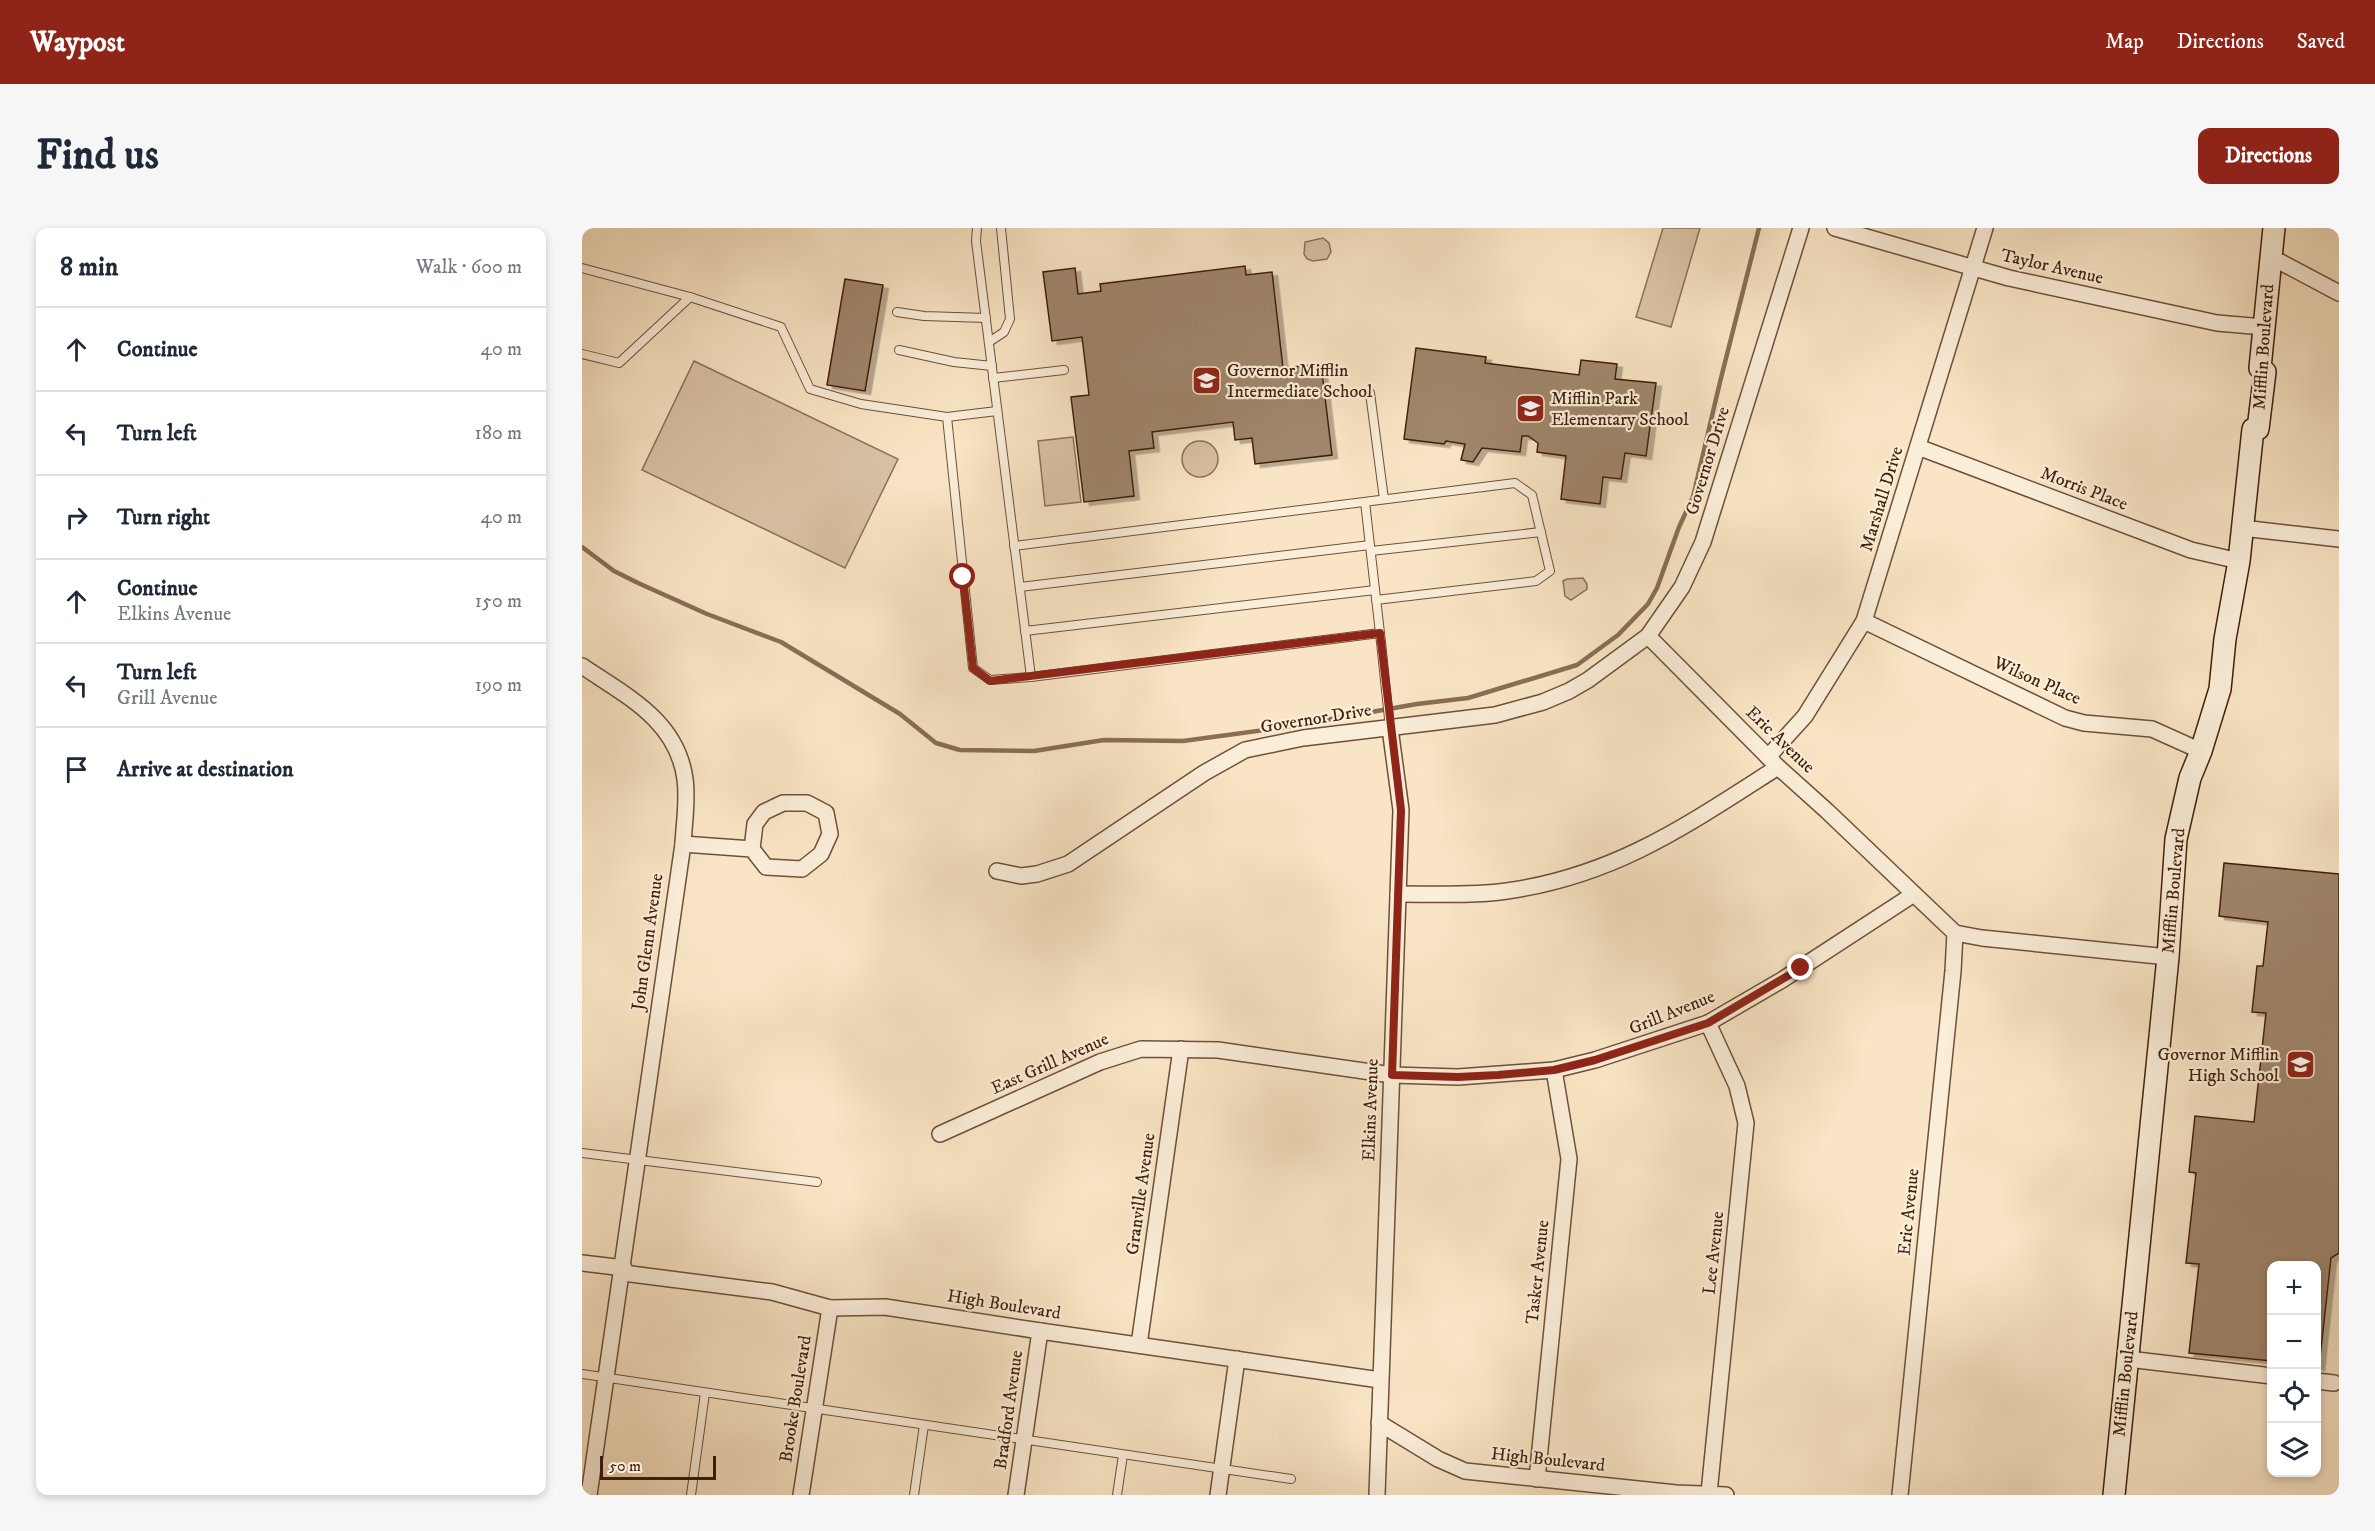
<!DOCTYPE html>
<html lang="en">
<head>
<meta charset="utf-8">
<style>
	:root { --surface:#fff; --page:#f6f6f7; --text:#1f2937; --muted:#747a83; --line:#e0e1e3; --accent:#8f2418 }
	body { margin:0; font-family:"IM FELL DW Pica",serif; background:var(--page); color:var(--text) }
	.controls { position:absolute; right:18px; bottom:18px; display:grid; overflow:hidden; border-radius:12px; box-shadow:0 3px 9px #0003 }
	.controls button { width:54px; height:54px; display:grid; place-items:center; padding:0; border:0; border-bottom:2px solid var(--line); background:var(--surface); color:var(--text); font:30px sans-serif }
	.scale { position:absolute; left:18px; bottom:15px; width:116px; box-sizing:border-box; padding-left:6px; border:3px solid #401f0b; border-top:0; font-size:16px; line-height:21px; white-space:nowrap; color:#401f0b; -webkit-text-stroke:4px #fbeed9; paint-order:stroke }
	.stop { position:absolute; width:18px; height:18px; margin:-14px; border:4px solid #8f2418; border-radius:50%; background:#fff }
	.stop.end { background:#8f2418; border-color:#fff; box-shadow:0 2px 6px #0008 }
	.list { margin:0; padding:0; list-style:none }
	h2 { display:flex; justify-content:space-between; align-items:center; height:78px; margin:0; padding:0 24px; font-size:26px }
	h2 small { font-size:20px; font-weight:400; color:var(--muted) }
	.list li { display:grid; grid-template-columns:39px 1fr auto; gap:18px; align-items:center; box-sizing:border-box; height:84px; padding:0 24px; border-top:2px solid var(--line) }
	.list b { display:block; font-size:22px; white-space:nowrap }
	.list p { margin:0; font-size:20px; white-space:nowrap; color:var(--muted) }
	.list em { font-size:20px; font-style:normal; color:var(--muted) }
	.icon { flex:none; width:33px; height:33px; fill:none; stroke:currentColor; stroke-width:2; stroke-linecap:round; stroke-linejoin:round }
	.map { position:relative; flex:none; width:1757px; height:1267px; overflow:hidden; border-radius:12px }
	header { display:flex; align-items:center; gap:36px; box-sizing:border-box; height:84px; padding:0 30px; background:var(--accent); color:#fff }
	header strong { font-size:28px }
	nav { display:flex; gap:33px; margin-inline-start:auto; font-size:21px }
	.intro { display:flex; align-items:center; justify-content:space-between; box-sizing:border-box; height:144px; padding:0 36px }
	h1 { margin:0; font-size:42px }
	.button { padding:15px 27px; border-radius:12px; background:var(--accent); color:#fff; font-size:21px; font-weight:700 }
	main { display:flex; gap:36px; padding:0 36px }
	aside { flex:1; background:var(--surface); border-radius:12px; box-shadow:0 3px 9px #0003 }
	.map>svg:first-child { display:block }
</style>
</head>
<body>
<header>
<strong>Waypost</strong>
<nav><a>Map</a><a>Directions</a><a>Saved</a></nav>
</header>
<div class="intro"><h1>Find us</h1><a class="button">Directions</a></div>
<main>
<aside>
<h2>8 min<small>Walk · 600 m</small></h2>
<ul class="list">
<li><svg class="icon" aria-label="ahead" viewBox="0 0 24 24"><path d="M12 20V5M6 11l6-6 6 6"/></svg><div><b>Continue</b></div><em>40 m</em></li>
<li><svg class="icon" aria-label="left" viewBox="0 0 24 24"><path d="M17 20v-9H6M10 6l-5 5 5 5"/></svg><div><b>Turn left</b></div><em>180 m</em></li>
<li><svg class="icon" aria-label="right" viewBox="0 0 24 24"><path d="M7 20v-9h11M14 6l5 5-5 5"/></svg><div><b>Turn right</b></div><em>40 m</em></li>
<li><svg class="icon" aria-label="ahead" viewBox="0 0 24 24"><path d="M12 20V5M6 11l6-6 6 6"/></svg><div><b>Continue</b><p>Elkins Avenue</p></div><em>150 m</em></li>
<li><svg class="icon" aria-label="left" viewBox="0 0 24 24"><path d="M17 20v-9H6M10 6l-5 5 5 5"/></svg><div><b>Turn left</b><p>Grill Avenue</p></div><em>190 m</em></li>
<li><svg class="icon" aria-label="arrive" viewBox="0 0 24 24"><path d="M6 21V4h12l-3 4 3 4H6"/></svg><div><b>Arrive at destination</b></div></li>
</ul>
</aside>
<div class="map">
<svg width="1757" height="1267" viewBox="0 0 1757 1267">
	<defs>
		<filter id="shadow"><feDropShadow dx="5.5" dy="3.5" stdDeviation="0" flood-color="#0004"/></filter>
	</defs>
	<rect width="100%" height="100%" fill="#f9e5c5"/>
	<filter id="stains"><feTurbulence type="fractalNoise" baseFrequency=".00333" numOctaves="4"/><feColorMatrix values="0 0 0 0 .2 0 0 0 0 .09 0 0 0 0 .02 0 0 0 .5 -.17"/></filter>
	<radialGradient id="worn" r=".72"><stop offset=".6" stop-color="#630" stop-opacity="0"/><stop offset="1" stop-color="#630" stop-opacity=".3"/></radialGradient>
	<g fill="#dac3a5" stroke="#8d7158" stroke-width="1.5">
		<path d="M1081,0h37l-29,99 -35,-10z"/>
		<path d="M741,10l6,5 2,9 -4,7 -14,2 -6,-2 -3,-5 1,-12z"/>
		<path d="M112,133l204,98 -53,109 -203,-98z"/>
		<path d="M491,209l8,65 -36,4 -7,-65z"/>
		<circle cx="618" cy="231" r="18"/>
		<path d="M1001,350l4,6v5l-16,11 -6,-4 -2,-15 4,-2z"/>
	</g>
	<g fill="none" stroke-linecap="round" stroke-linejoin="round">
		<path stroke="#896e55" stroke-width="4.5" d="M0,319l32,24 24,12 69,31 74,28 119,72 36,29 24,7 74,1 70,-11 79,1 97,-13 137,-24 51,-6 109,-33 41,-30 30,-31 9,-16 22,-61 14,-30 27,-115 39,-154"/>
	</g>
	<g fill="#a0866c" stroke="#401f0b" stroke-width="1.5" filter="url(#shadow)">
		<path d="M663,38l1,9 26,-3 11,96 38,-4 11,91 -77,9 -3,-26 -17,2 -2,-18 -81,10 2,16 -25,3 5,45 -50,6 -13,-105 18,-2 -7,-58 -30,4 -9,-69 32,-4 3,26 23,-3 -1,-7z"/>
		<path d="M263,51l38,6 -18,106 -38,-6z"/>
		<path d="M834,120l70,9 -1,6 94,12 2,-15 36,4 -2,15 41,4 -10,73 -21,-3 -4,26 -18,-2 -3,27 -39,-5 5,-43 -29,-4 1,-9 -10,-7h-6l-2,16 -38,-4 -9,14 -12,-2 4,-16 -19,-3 -2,3 -40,-5z"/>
		<path d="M1642,635l115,11v379l-8,5 -12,109 -3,-1v-100h-44v95l-83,-8 10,-89 -13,-1 10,-90 -7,-1 6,-56 59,6 12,-109 -14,-1 5,-46h6l5,-44 -49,-6z"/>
	</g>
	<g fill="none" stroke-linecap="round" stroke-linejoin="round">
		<defs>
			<g id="lane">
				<path d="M395,0l-1,13 55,436 349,-44 10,95"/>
				<path d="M0,40l108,29 91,30 29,62 51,15 86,13 26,251 17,12 41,-3"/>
				<path d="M315,84l27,4 62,2"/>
				<path d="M407,114l15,-10 6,-13 -9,-91"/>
				<path d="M317,122l55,12 38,4"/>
				<path d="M0,126l37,9 71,-66"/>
				<path d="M411,150l71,-8"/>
				<path d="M788,165l14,106"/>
				<path d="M365,189l50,-6"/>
				<path d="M783,274l15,131"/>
				<path d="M432,318l501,-63 17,12 18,76 -14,10 -160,19"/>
				<path d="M789,323l170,-19"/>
				<path d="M438,359l350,-42"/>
				<path d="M443,403l350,-41"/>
				<path d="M0,925l235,29"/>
				<path d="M0,1146l709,105"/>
				<path d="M109,1267l14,-102"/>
				<path d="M332,1267l10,-70"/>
				<path d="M535,1267l6,-40"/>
			</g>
			<g id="street">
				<path d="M1253,0l174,50 208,45 47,4"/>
				<path d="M1689,29l68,36"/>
				<path d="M1336,219l273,103 48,11"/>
				<path d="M1660,300l97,11"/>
				<path d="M1282,393l201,97 19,5 68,6 49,22"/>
				<path d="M1066,408l130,131 49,44 128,122 27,5 186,19"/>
				<path d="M0,438c44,30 95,54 103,113 3,21 -1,44 -2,65l-94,651"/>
				<path d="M1186,529l37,-41 59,-95 121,-393"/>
				<path d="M101,616l69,5 14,18 36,2 19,-15 9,-20 -4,-21 -19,-10h-24l-19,9 -9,12 -3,25"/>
				<path d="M415,643l24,5 16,-2 31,-10 136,-91 41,-23 58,-12 192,-23 48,-13 26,-11 19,-11 60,-44 34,-49 21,-45 98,-314"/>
				<path d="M816,666c36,0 73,2 109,-3 110,-16 180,-66 271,-124"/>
				<path d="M1126,795l29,63 9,37 -37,370"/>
				<path d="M358,906l160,-72 41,-13 77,1 174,25 66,2 96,-7 41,-10 113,-37 74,-43 132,-86"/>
				<path d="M0,1035l42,5"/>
				<path d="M41,1045l149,19 58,16 55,-1 155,24 340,49"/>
				<path d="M557,1117l42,-296"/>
				<path d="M1546,1131l144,17"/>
				<path d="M1734,1153l18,2"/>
				<path d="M797,1195l59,36 27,12 211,22 50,2"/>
				<path d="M955,1251l32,-320 -15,-89"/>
				<path d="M219,1267l29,-187"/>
				<path d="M434,1267l24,-164"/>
				<path d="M636,1267l19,-136"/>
				<path d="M795,1267l24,-685 -11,-82"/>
				<path d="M1318,1267l53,-524 2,-38"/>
			</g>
			<path id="secondary" d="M1532,1267l54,-538 8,-118 14,-61 11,-27 19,-62 5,-50 14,-78 14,-132h5l7,-57 -5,-4 14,-140"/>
		</defs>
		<use href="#lane" stroke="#6e503a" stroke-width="10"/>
		<use href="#street" stroke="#6e503a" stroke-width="18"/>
		<use href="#secondary" stroke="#401f0b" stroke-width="24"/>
		<use href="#lane" stroke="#fbeed9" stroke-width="8"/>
		<use href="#street" stroke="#fbeed9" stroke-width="15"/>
		<use href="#secondary" stroke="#fbeed9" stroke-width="21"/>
	</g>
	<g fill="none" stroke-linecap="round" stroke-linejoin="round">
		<path stroke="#8f2418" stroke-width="8" d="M381,349l10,91 17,13 390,-48 21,177 -9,265 66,2 40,-2 56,-5 41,-10 113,-37 93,-55"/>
	</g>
	<defs>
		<symbol id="school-square" viewBox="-11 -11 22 22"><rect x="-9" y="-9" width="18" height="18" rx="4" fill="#8f2418" stroke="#fbeed9"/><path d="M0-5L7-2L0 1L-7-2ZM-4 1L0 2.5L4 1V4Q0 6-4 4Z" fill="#fff"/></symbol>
	</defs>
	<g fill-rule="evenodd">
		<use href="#school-square" x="608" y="136" width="33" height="33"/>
		<use href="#school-square" x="932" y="164" width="33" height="33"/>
		<use href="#school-square" x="1702" y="820" width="33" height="33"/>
	</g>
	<g text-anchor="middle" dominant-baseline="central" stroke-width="4.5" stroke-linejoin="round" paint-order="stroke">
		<g font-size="18" fill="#401f0b" stroke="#fbeed9">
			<text transform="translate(1470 39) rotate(13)">Taylor Avenue</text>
			<text transform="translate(1682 119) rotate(-86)">Mifflin Boulevard</text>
			<text transform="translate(1126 233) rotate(-73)">Governor Drive</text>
			<text transform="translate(1502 261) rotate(21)">Morris Place</text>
			<text transform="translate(1300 271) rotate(-73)">Marshall Drive</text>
			<text transform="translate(1455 453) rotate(24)">Wilson Place</text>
			<text transform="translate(734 491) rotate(-9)">Governor Drive</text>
			<text transform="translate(1198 512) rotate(44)">Eric Avenue</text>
			<text transform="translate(1592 663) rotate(-85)">Mifflin Boulevard</text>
			<text transform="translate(66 714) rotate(-82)">John Glenn Avenue</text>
			<text transform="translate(1090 785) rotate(-22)">Grill Avenue</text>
			<text transform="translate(468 836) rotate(-24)">East Grill Avenue</text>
			<text transform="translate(789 882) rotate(-88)">Elkins Avenue</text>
			<text transform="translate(559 966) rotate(-82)">Granville Avenue</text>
			<text transform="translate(1327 984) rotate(-84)">Eric Avenue</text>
			<text transform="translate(1132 1025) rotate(-84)">Lee Avenue</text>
			<text transform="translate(956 1044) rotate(-84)">Tasker Avenue</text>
			<text transform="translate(422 1077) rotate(9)">High Boulevard</text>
			<text transform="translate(1544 1146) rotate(-84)">Mifflin Boulevard</text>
			<text transform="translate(214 1171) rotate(-81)">Brooke Boulevard</text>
			<text transform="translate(427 1182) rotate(-82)">Bradford Avenue</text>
			<text transform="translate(966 1232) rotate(6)">High Boulevard</text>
		</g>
		<g font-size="18" fill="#401f0b" stroke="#fbeed9" text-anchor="start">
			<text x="645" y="143">Governor Mifflin<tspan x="645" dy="21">Intermediate School</tspan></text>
			<text x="969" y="171">Mifflin Park<tspan x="969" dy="21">Elementary School</tspan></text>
			<text x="1697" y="827" text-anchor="end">Governor Mifflin<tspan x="1697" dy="21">High School</tspan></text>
		</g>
	</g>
	<rect width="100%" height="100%" filter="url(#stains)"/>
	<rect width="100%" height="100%" fill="url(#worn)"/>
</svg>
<div class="controls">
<button>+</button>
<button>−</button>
<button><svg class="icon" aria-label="locate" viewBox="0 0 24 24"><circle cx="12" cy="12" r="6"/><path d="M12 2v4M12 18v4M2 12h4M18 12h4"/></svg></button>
<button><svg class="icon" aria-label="layers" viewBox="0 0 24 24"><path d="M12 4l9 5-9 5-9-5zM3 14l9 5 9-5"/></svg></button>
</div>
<div class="scale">50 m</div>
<div class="stop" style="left:381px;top:349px"></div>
<div class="stop end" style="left:1219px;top:740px"></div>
</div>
</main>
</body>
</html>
